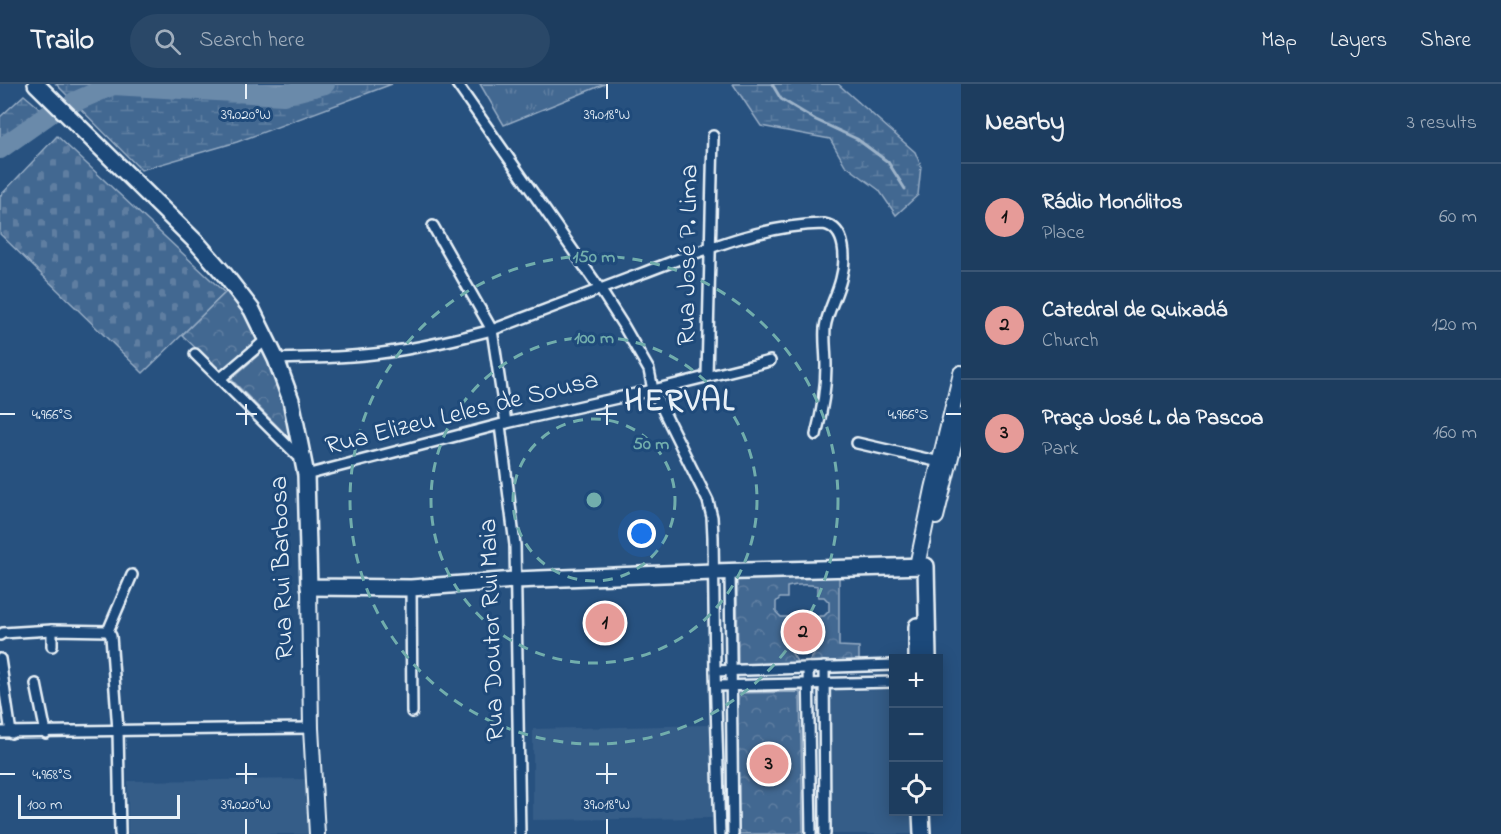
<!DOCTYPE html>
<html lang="en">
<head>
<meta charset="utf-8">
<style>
	:root { --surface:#1d3d5f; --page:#2a4868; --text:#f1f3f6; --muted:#a0aebd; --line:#3b5674; --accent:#e69b98 }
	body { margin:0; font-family:"Indie Flower",sans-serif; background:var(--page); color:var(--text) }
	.controls { position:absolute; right:18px; bottom:18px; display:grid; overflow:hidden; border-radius:0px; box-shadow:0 3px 15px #0003 }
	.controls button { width:54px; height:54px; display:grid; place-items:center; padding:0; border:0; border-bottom:2px solid var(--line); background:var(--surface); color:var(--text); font:30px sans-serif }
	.scale { position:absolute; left:18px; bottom:15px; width:162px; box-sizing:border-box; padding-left:6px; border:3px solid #e8f1f8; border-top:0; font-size:16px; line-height:21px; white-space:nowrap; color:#e8f1f8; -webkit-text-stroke:4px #1f4a7a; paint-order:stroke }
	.you { position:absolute; left:642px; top:450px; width:21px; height:21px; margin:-15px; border:4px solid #fff; border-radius:50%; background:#1a73e8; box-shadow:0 0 0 9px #1a73e833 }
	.badge { display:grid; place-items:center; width:39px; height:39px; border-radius:50%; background:var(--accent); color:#111; font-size:20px; font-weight:700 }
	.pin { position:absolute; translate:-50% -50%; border:3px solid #fff; box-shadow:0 2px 6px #0006 }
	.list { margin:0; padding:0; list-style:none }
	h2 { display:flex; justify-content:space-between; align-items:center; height:78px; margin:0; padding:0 24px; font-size:26px }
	h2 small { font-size:20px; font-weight:400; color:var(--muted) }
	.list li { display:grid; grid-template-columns:39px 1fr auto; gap:18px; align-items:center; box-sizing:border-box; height:108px; padding:0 24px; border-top:2px solid var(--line) }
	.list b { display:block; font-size:22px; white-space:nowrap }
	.list p { margin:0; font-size:20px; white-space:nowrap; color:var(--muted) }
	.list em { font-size:20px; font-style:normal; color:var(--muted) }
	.icon { flex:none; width:33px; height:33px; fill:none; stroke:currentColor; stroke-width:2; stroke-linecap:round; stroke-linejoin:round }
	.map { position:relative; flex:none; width:961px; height:750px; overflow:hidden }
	header { display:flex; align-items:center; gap:36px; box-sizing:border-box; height:84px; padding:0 30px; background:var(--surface); border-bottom:2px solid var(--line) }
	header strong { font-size:28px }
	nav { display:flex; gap:33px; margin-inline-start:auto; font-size:21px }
	.search { width:420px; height:54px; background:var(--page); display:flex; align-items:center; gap:15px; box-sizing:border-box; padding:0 21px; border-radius:33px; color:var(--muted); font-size:22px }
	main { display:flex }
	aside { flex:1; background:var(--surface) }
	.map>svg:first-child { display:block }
</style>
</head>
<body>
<header>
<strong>Trailo</strong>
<div class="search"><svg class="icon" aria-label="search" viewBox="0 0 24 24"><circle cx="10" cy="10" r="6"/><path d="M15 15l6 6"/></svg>Search here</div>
<nav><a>Map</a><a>Layers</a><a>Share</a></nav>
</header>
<main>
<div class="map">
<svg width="961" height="750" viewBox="0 0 961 750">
	<defs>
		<pattern id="grass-tufts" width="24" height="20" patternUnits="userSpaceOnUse" patternTransform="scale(1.5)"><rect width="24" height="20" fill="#436891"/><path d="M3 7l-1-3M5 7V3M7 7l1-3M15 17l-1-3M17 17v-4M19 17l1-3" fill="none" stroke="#5e7ea1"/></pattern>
		<pattern id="wetland-marsh" width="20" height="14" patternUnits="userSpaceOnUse" patternTransform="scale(1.5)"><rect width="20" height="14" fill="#436891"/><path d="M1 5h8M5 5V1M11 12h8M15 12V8" fill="none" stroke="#5e7ea1"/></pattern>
		<pattern id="cemetery-stones" width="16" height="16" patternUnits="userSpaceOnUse" patternTransform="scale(1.5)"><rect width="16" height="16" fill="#436891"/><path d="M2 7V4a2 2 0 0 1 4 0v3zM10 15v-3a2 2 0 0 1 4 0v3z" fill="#5e7ea1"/></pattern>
		<pattern id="park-crowns" width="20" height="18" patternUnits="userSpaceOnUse" patternTransform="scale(1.5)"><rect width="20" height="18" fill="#436891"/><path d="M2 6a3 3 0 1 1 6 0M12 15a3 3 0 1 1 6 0" fill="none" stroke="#5e7ea1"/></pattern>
	</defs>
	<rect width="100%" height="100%" fill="#27517f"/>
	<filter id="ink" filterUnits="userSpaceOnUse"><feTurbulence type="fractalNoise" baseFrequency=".0167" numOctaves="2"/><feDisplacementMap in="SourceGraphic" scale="12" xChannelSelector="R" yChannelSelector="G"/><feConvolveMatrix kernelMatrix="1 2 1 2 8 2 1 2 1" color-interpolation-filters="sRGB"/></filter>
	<g filter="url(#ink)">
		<g fill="#355d88">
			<path d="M893,606l1,122h20v22h-83v-143z"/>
			<path d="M709,641l5,93 -181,2v-91z"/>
			<path d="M309,695l1,55h-182v-53z"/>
		</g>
		<path fill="url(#grass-tufts)" stroke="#96acc4" stroke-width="1.5" d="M480,0h125l-101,41z"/>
		<g fill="url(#wetland-marsh)" stroke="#96acc4" stroke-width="1.5">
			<path d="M56,0h336l-155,58 -96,28z"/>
			<path d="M733,0h105l77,68 6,14 -3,29 -22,20 -17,-25 -34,-25 -15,-26 -69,-13z"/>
			<path d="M24,11l31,26 -55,35v-39z"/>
		</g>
		<path fill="url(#cemetery-stones)" stroke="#96acc4" stroke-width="1.5" d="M57,52l168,157 -82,80 -143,-139v-38z"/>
		<g fill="url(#park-crowns)" stroke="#96acc4" stroke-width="1.5">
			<path d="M228,206l19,25 14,24 -39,34 -40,-38z"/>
			<path d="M264,266l22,52 7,40 -62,-63z"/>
			<path d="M839,493v69l20,1v14l-50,1 10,-15v-31h5l5,-5v-9l-5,-5h-6v-11c-12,-2 -20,-2 -31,1v11h-7l-4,4v10l5,5h6l1,30 10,16 -60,2 -1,-87z"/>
			<path d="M800,608l3,142h-64l-3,-141z"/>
		</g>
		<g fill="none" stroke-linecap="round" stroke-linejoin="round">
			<path stroke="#9db3c9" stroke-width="3" d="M772,0l9,15 35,21 41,19 31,23 17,27"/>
			<g stroke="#6b8aaa" stroke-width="20">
				<path d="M74,18l39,-17 170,10 42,-11"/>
				<path d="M0,65l51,-36"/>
			</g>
			<defs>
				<g id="street">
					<path d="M457,0l143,205 23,36 26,45 4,20 55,111 4,16 1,20 2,134 5,163"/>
					<path d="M433,142l59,104 14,93"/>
					<path d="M195,270l102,101 6,2"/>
					<path d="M276,275c29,-1 59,-1 88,-4 44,-4 86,-14 128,-25 50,-19 101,-38 151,-57 58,-22 118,-48 181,-49 23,4 22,37 17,55 -4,17 -14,33 -16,49 -1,13 1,25 1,38 0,23 -4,46 -10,69"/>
					<path d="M707,292l6,-240"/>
					<path d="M221,294l46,-39"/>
					<path d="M500,341l15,120 5,289"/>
					<path d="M857,359l83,19"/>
					<path d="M306,391l200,-52 147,-33 117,-29"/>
					<path d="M730,488l3,262"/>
					<path d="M411,504l1,124"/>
					<path d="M52,546v16"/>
					<path d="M0,551l3,-2 49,-3 56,1"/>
					<path d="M0,575l11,74"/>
					<path d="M824,583l1,167"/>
					<path d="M808,584l3,166"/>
					<path d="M715,587l179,-6"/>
					<path d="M36,600l10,49"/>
					<path d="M716,602l178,-4"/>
					<path d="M0,648l311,-4"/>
					<path d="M120,750l-2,-104 -7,-94 -3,-5 24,-56"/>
				</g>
				<g id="secondary">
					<path d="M936,433l25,-101"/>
					<path d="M917,482l16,-77 28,-116"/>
					<path d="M309,503l2,141 6,106"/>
				</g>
				<g id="primary">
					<path d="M36,0l162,160 27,31 27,35 24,49 15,41 15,75 3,112 102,1 104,-8 198,-8 213,-6 2,92"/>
					<path d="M917,574v-32"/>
					<path d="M921,728l1,22"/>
				</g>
			</defs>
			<use href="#street" stroke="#e8f1f8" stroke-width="14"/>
			<use href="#secondary" stroke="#e8f1f8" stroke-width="18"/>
			<use href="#primary" stroke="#e8f1f8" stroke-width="20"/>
			<use href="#street" stroke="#1f4a7a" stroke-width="9"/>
			<use href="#secondary" stroke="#1f4a7a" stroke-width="14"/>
			<use href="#primary" stroke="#1f4a7a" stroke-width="15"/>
		</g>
	</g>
	<path fill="none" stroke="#e8f1f8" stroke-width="2" d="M246,0v15M607,0v15M246,320v21M607,320v21M0,330h15M236,330h21M596,330h21M946,330h15M246,679v21M607,679v21M0,690h15M236,690h21M596,690h21M246,735v15M607,735v15"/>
	<g fill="none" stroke="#71adac" stroke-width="3" stroke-dasharray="10 8">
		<circle cx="594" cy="416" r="81"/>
		<circle cx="594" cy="416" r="163"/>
		<circle cx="594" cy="416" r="244"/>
	</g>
	<g text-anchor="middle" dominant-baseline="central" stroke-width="6" stroke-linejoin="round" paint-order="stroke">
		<g font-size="26" fill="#e8f1f8" stroke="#1f4a7a">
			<text transform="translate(689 171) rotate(-89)">Rua José P. Lima</text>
			<text transform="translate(462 330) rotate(-14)">Rua Elizeu Leles de Sousa</text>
			<text transform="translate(283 484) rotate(-92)">Rua Rui Barbosa</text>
			<text transform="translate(493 546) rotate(-92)">Rua Doutor Rui Maia</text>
		</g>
		<g font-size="32" font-weight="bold" letter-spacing="1.5" fill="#e8f1f8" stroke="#1f4a7a">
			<text x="680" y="318">HERVAL</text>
		</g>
	</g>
	<g font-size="15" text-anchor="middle" fill="#e8f1f8" stroke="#1f4a7a" stroke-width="6" stroke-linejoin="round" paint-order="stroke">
		<text x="246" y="35">39.020°W</text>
		<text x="607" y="35">39.018°W</text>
		<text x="52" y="335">4.966°S</text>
		<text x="908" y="335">4.966°S</text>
		<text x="52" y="695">4.968°S</text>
		<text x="246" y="725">39.020°W</text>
		<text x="607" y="725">39.018°W</text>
	</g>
	<circle cx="594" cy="416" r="9" fill="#71adac" stroke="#1f4a7a" stroke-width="3"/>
	<g font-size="18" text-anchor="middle" font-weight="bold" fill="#71adac" stroke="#1f4a7a" stroke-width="6" stroke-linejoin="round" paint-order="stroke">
		<text x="594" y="178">150 m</text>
		<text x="594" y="259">100 m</text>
		<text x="651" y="365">50 m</text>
	</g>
</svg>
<div class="controls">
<button>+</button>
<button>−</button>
<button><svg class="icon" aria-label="locate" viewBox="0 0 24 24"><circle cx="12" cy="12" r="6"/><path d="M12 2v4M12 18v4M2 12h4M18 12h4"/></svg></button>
</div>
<div class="scale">100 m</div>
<div class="you"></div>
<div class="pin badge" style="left:605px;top:539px">1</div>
<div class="pin badge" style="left:803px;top:548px">2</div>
<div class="pin badge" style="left:769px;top:680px">3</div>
</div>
<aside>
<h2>Nearby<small>3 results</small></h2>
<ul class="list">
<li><span class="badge">1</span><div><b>Rádio Monólitos</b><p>Place</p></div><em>60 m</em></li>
<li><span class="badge">2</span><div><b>Catedral de Quixadá</b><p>Church</p></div><em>120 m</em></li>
<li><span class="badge">3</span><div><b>Praça José L. da Pascoa</b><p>Park</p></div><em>160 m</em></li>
</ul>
</aside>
</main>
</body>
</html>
